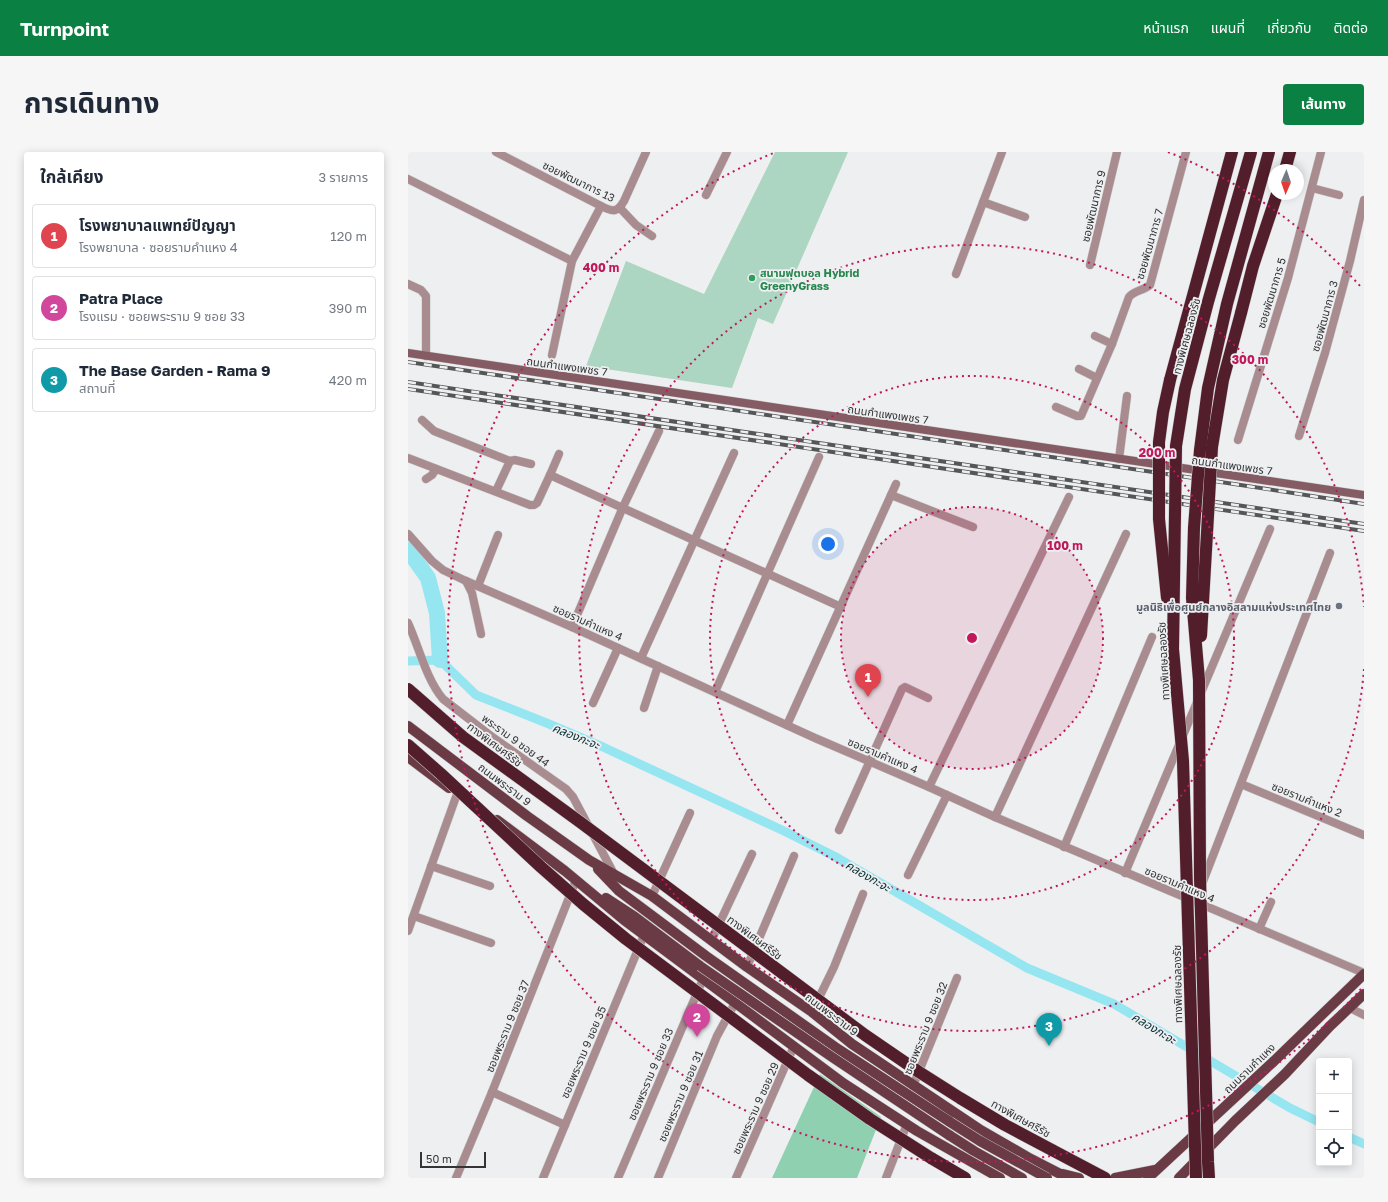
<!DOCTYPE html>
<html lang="th">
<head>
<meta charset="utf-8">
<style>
	:root { --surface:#fff; --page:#f6f6f7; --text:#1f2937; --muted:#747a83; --line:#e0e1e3; --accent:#0b8043 }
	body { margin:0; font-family:"Golos Text","Noto Sans Thai",sans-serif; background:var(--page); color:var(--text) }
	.controls { position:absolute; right:12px; bottom:12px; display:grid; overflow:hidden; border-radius:4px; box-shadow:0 2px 10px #0003 }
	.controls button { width:36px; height:36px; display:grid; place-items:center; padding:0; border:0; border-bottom:1px solid var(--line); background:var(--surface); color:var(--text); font:20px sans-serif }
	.compass { position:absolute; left:860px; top:12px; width:36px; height:36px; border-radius:50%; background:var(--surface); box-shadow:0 2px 10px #0003; rotate:182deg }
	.scale { position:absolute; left:12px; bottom:10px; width:66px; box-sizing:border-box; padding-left:4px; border:2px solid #333435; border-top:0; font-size:11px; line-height:14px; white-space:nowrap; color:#333435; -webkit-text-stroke:3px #eeeff1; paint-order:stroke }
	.you { position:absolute; left:420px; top:392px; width:14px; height:14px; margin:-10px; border:3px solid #fff; border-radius:50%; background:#1a73e8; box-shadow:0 0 0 6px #1a73e833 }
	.badge { display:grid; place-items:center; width:26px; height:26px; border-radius:50%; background:var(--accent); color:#fff; font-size:13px; font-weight:700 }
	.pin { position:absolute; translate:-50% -33px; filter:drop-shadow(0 1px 2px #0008) }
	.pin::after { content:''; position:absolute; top:21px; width:14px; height:12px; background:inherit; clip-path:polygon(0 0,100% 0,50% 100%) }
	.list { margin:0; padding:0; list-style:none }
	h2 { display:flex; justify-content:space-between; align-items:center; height:52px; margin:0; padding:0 16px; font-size:17px }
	h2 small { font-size:13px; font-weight:400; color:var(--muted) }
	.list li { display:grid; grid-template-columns:26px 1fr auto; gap:12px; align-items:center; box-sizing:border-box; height:64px; margin:0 8px 8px; padding:0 8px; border:1px solid var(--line); border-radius:4px }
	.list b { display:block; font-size:15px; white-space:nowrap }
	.list p { margin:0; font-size:13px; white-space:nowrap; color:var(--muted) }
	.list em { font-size:13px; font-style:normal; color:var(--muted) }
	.icon { flex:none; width:22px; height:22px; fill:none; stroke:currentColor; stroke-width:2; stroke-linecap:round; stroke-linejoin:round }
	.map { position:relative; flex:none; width:956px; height:1026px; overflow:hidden; border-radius:4px }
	header { display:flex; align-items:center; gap:24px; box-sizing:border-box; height:56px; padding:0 20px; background:var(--accent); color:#fff }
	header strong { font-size:19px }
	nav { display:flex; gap:22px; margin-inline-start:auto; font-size:14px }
	.intro { display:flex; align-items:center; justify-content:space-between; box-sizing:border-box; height:96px; padding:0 24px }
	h1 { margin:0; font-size:28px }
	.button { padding:10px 18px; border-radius:4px; background:var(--accent); color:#fff; font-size:14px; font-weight:700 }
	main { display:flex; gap:24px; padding:0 24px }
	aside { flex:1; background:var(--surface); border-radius:4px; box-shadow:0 2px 10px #0003 }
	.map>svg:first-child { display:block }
</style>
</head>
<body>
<header>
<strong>Turnpoint</strong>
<nav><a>หน้าแรก</a><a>แผนที่</a><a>เกี่ยวกับ</a><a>ติดต่อ</a></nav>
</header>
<div class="intro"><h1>การเดินทาง</h1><a class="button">เส้นทาง</a></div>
<main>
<aside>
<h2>ใกล้เคียง<small>3 รายการ</small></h2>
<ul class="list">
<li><span class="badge" style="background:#e0444e">1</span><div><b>โรงพยาบาลแพทย์ปัญญา</b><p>โรงพยาบาล · ซอยรามคำแหง 4</p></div><em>120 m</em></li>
<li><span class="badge" style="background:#d1479c">2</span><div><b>Patra Place</b><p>โรงแรม · ซอยพระราม 9 ซอย 33</p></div><em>390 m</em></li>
<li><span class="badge" style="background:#0f9aa8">3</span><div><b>The Base Garden - Rama 9</b><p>สถานที่</p></div><em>420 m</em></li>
</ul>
</aside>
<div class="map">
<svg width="956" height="1026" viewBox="0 0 956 1026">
	<rect width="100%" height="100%" fill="#eeeff1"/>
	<path fill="#acd6c1" d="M367,0h73l-75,172 -15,-6 -26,70 -146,-22 40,-105 78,33z"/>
	<path fill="#8fd0b1" d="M412,922l61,43 -24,61h-85z"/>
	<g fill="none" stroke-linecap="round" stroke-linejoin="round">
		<g stroke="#96e6f1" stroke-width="9">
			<path d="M0,509l32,-1 36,35 73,29 54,23 181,84 50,25 193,112 87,36 176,104 29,14"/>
			<path d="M941,985l15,7"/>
		</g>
		<path stroke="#96e6f1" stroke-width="16" d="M0,398l20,28 9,35 3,47"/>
		<defs>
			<g id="street">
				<path d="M88,0l105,54c12,6 16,7 23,-5l22,-49"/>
				<path d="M0,27l164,82"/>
				<path d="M904,36l27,7"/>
				<path d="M298,43l21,-43"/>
				<path d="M575,50l42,15"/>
				<path d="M212,56l16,17 16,11"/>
				<path d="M682,113l27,-113"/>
				<path d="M548,122l46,-122"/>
				<path d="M0,132l13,6 5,6v60"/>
				<path d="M687,184l17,8"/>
				<path d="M144,203l20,-94 29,-55"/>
				<path d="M671,217l18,9"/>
				<path d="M648,255l21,9h4l31,-72 17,-47c6,-7 14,-6 21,-12l36,-133"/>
				<path d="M14,268l12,11 76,30"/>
				<path d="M891,284l26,-83 25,-92 14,-61"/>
				<path d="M830,288l50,-162 33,-126"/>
				<path d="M0,306l122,47h4l3,-2 13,-28 291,132"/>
				<path d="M711,307l8,-63"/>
				<path d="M142,323l9,-21"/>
				<path d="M18,327l6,-4 4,-6"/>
				<path d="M88,339l14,-30 5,-1 16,4"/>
				<path d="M483,343l82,32"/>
				<path d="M0,382l24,27 11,9 23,11 106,46 243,111 114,49 66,30 369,156"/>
				<path d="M58,429l6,12 9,41"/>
				<path d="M70,434l20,-51"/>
				<path d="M0,471c11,24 18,56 35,76l48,37 75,53 7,8 41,77"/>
				<path d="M164,475l51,-120 36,-76"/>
				<path d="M233,506l93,-205"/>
				<path d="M307,540l104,-235"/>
				<path d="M185,551l25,-55"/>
				<path d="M236,556l14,-42"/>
				<path d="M379,573l109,-241"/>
				<path d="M833,632l123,51"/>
				<path d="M521,635l140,-290"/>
				<path d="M587,665l131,-283"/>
				<path d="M431,678l63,-141 3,-2 23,11"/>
				<path d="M656,695l88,-210"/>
				<path d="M23,714l59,20"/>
				<path d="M717,721l145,-344"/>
				<path d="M500,723l39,-80"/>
				<path d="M794,732l128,-331"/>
				<path d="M244,744l38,-83"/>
				<path d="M6,764l77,27"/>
				<path d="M851,777l12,-27"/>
				<path d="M0,779l49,-137"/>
				<path d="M303,789l41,-87"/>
				<path d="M339,815l47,-111"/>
				<path d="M942,856l14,7"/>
				<path d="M404,860l22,-45 29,-73"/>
				<path d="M505,934l44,-108"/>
				<path d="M84,940l73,33"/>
				<path d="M48,1026l36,-86 84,-212"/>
				<path d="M135,1026l101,-243"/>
				<path d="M210,1026l85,-199"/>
				<path d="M250,1026l59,-142 18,-33"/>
				<path d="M328,1026l58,-132"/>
				<path d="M478,1026l21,-54"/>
			</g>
			<path id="secondary" d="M0,201l956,142"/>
			<g id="primary">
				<path d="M0,574l119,90 62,44 63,36 95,71 65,45 40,32 127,85 52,30 37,19"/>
				<path d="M0,605l41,31"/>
				<path d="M89,668l68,51 59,49 219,163 74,48 83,47"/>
				<path d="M190,717l21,22 87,65 132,93 112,73"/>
				<path d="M198,746l29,19 65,49"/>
				<path d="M541,983l25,16 48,27"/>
				<path d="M655,1022l16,4"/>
				<path d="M707,1026l40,-8"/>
				<path d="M740,1026l125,-116 91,-88"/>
				<path d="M771,1026l56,-57 50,-47 45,-48 34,-32"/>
			</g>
			<g id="highway">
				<path d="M877,18l5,-18"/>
				<path d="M833,161l12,-47 24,-72"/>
				<path d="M762,228l62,-228"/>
				<path d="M644,998l53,28"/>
				<path d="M523,1006l34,20"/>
			</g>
		</defs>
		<use href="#street" stroke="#cccdcf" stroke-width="9"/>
		<use href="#secondary" stroke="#cccdcf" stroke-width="9"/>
		<use href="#primary" stroke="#cccdcf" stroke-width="11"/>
		<use href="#highway" stroke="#cccdcf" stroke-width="13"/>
		<use href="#street" stroke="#a98c90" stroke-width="8"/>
		<use href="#secondary" stroke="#855c64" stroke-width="8"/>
		<use href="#primary" stroke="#6b3b45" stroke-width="10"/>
		<use href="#highway" stroke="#531e2b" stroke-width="12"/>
		<defs>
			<g id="rail">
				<path d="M0,210l826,122 130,20"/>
				<path d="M0,230l956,142"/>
				<path d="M0,237l956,142"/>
			</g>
		</defs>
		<use href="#rail" stroke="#555657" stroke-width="4"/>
		<use href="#rail" stroke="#eeeff1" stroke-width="2.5" stroke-dasharray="8" stroke-linecap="butt"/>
		<defs>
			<g id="primary-bridge">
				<path d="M292,814l132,91 117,78"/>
				<path d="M542,970l30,19 67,37"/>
			</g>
			<g id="highway-bridge">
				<path d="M759,446l-8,-79v-77l4,-30 7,-32"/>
				<path d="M793,484l11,-189 11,-67 18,-67"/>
				<path d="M0,537l55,48 117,85 285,213 54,37 41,26 45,27 47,25"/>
				<path d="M0,593l33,29 100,93 42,37 43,35 182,136 62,44 61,39"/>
				<path d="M788,1026l-13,-417 -10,-112 3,-203 9,-57 23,-87 43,-150"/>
				<path d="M801,1026l-1,-16 -8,-284 -1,-198 -7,-82 2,-70 6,-78 8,-62 19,-84 42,-152"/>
			</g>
		</defs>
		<use href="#primary-bridge" stroke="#cccdcf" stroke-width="11" stroke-linecap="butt"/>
		<use href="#highway-bridge" stroke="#cccdcf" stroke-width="13" stroke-linecap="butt"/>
		<use href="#primary-bridge" stroke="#6b3b45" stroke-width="10"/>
		<use href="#highway-bridge" stroke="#531e2b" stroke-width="12"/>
	</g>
	<circle cx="564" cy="486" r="131" fill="#c2185b" fill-opacity=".12"/>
	<g fill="none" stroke="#c2185b" stroke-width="2" stroke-dasharray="2 4">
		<circle cx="564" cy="486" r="131"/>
		<circle cx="564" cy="486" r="262"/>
		<path d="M956 517A393 393 0 1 1 956 455"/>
		<path d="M953 837A524 524 0 1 1 368 0M760 0A524 524 0 0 1 953 135"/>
	</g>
	<circle fill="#2e9e5b" stroke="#eeeff1" stroke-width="1.5" cx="344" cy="126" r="4"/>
	<circle fill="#6b7280" stroke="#eeeff1" stroke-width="1.5" cx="931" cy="454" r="4"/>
	<g text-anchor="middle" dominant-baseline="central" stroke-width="3.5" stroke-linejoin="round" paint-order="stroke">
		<g font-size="11" fill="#333435" stroke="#eeeff1">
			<text transform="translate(171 29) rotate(26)">ซอยพัฒนาการ 13</text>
			<text transform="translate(685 54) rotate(-77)">ซอยพัฒนาการ 9</text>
			<text transform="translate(741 92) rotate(-74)">ซอยพัฒนาการ 7</text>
			<text transform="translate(863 141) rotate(-73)">ซอยพัฒนาการ 5</text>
			<text transform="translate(916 164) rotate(-75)">ซอยพัฒนาการ 3</text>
			<text transform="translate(778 184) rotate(-75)">ทางพิเศษฉลองรัช</text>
			<text transform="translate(159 214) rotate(8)">ถนนกำแพงเพชร 7</text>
			<text transform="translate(480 262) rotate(8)">ถนนกำแพงเพชร 7</text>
			<text transform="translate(824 313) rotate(8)">ถนนกำแพงเพชร 7</text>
			<text transform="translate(180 470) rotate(24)">ซอยรามคำแหง 4</text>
			<text transform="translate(755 509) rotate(-93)">ทางพิเศษฉลองรัช</text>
			<text transform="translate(108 588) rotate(36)">พระราม 9 ซอย 44</text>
			<text transform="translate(87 592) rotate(37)">ทางพิเศษศรีรัช</text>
			<text transform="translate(475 603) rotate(23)">ซอยรามคำแหง 4</text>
			<text transform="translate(97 632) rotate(37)">ถนนพระราม 9</text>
			<text transform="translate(899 647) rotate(22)">ซอยรามคำแหง 2</text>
			<text transform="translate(772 732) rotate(23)">ซอยรามคำแหง 4</text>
			<text transform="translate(347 785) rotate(37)">ทางพิเศษศรีรัช</text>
			<text transform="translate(769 832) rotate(-91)">ทางพิเศษฉลองรัช</text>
			<text transform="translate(424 862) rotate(37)">ถนนพระราม 9</text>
			<text transform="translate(99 874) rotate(-68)">ซอยพระราม 9 ซอย 37</text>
			<text transform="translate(517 876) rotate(-68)">ซอยพระราม 9 ซอย 32</text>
			<text transform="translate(175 900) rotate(-67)">ซอยพระราม 9 ซอย 35</text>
			<text transform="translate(841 916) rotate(-44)">ถนนรามคำแหง</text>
			<text transform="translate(242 922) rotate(-67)">ซอยพระราม 9 ซอย 33</text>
			<text transform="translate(272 944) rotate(-67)">ซอยพระราม 9 ซอย 31</text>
			<text transform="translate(347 956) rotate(-66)">ซอยพระราม 9 ซอย 29</text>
			<text transform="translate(613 966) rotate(29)">ทางพิเศษศรีรัช</text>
		</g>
		<g font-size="11" font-weight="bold" fill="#27864d" stroke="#eeeff1" text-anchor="start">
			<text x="352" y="120">สนามฟุตบอล Hybrid<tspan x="352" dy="13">GreenyGrass</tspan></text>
		</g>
		<g font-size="11" font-weight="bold" fill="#5b616d" stroke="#eeeff1" text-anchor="end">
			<text x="923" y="454">มูลนิธิเพื่อศูนย์กลางอิสลามแห่งประเทศไทย</text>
		</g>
		<g font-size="12" font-style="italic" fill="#073035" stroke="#eeeff1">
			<text transform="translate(168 584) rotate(22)">คลองกะจะ</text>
			<text transform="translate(460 724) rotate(30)">คลองกะจะ</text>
			<text transform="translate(746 876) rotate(31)">คลองกะจะ</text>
		</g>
	</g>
	<circle cx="564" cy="486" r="6" fill="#c2185b" stroke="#eeeff1" stroke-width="2"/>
	<g font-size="12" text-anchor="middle" font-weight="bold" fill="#c2185b" stroke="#eeeff1" stroke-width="3.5" stroke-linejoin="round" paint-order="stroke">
		<text x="193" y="120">400 m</text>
		<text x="842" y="212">300 m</text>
		<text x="749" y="305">200 m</text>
		<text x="657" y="398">100 m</text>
	</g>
</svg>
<div class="controls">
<button>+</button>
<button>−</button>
<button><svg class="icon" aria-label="locate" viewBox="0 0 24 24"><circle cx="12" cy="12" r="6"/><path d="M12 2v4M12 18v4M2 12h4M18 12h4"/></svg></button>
</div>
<svg class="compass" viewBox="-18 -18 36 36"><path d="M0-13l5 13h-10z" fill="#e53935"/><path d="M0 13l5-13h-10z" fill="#747a83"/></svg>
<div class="scale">50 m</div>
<div class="you"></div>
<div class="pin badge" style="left:460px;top:545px;background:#e0444e">1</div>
<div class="pin badge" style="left:289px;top:885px;background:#d1479c">2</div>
<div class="pin badge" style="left:641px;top:894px;background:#0f9aa8">3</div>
</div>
</main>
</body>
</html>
